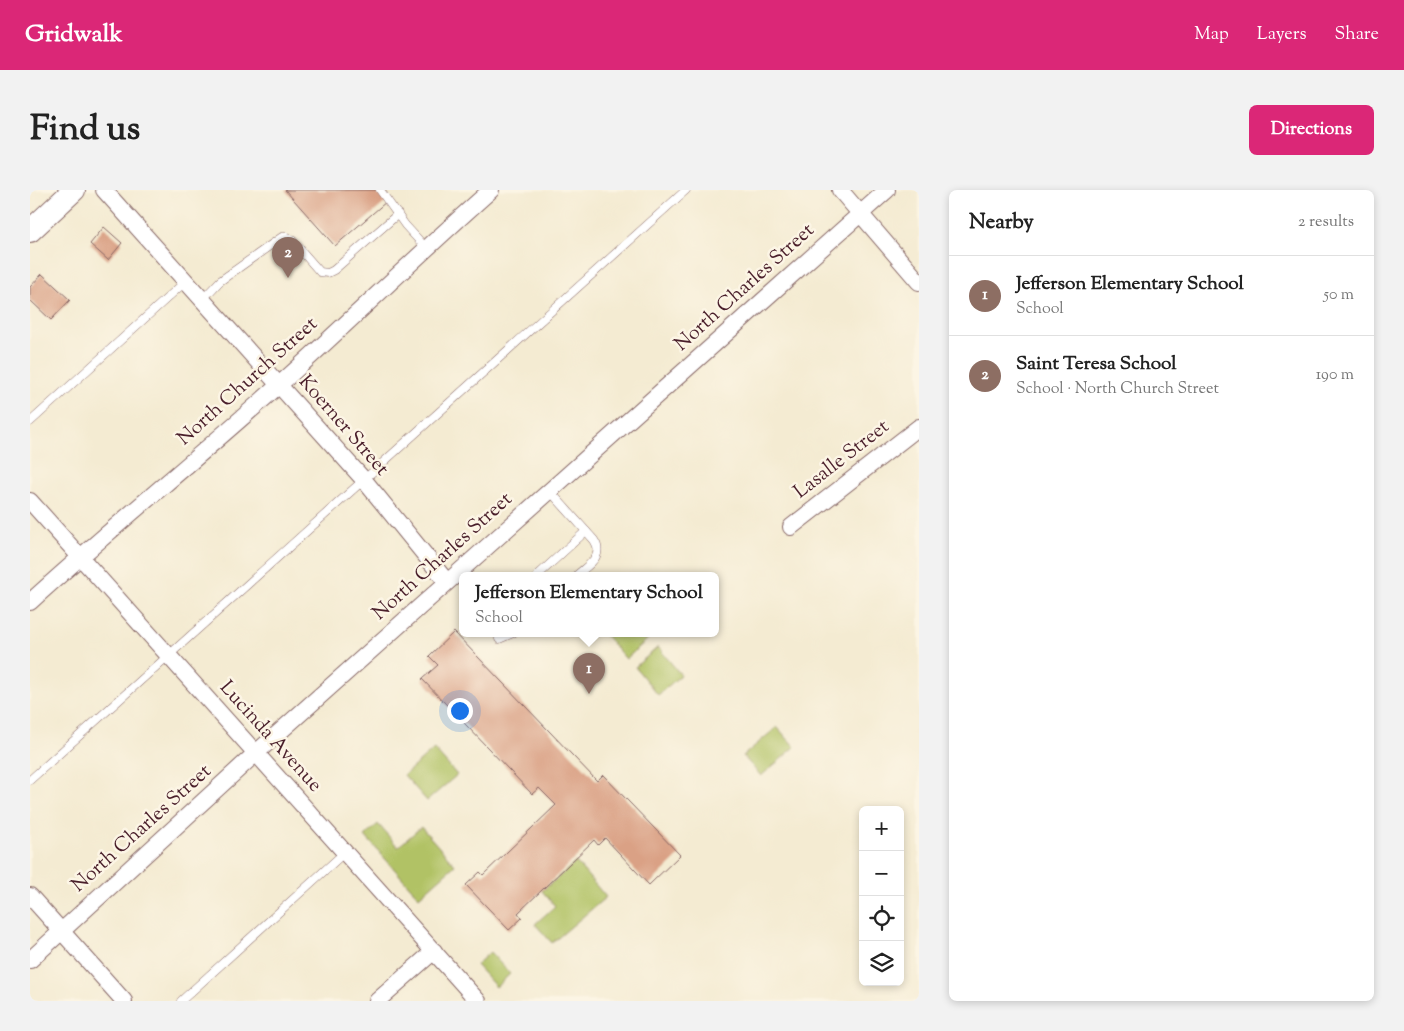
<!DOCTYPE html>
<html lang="en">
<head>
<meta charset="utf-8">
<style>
	:root { --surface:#fff; --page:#f2f2f2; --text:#222; --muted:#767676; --line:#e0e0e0; --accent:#db2777 }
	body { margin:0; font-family:"Sorts Mill Goudy",serif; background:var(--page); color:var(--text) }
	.controls { position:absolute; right:15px; bottom:15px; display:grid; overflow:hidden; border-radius:8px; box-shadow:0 2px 8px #0003 }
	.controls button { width:45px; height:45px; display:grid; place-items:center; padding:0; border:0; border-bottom:1px solid var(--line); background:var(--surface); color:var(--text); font:25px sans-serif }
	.you { position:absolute; left:429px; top:520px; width:18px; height:18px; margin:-12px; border:4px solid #fff; border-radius:50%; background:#1a73e8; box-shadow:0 0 0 8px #1a73e833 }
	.badge { display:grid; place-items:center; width:32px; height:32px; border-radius:50%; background:var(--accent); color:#fff; font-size:16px; font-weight:700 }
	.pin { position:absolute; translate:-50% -41px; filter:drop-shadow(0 1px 2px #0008) }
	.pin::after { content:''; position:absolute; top:26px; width:18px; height:15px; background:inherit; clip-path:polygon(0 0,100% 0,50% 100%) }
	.popup { position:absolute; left:429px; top:382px; width:260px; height:65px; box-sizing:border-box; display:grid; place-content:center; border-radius:8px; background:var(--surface); filter:drop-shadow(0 1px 4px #0005); font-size:16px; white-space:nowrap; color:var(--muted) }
	.popup b { font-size:19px; color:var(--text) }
	.popup::after { content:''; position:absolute; left:50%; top:100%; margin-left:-10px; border:10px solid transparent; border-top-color:var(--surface) }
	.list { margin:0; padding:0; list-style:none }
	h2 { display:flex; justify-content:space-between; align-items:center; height:65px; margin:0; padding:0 20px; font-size:21px }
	h2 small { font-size:16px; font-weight:400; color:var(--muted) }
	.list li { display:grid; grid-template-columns:32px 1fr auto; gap:15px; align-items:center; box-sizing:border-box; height:80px; padding:0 20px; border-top:1px solid var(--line) }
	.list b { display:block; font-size:19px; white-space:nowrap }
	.list p { margin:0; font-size:16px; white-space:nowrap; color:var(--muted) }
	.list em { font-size:16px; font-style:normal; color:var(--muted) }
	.icon { flex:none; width:28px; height:28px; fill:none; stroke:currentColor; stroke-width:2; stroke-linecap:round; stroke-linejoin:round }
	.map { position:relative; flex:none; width:889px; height:811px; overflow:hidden; border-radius:8px }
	header { display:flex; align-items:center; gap:30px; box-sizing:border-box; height:70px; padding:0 25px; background:var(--accent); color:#fff }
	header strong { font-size:24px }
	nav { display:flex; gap:28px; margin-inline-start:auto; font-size:18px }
	.intro { display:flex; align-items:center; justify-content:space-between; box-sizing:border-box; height:120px; padding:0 30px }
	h1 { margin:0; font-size:35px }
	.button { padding:12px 22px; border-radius:8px; background:var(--accent); color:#fff; font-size:18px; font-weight:700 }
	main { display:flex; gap:30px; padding:0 30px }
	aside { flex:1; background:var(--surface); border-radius:8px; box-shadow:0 2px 8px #0003 }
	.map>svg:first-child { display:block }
</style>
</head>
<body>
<header>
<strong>Gridwalk</strong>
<nav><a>Map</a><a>Layers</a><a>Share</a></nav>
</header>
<div class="intro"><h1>Find us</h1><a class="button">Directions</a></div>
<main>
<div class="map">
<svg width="889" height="811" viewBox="0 0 889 811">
	<rect width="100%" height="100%" fill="#fcf5e5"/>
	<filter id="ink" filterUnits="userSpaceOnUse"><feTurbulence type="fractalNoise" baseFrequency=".02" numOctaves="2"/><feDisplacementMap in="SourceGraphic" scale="10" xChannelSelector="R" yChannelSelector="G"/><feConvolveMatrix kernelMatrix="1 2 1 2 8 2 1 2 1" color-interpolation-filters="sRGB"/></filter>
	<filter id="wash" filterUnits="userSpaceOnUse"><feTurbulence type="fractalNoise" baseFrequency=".0096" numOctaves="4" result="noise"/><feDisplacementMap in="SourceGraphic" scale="20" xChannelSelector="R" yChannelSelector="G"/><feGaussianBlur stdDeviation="1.12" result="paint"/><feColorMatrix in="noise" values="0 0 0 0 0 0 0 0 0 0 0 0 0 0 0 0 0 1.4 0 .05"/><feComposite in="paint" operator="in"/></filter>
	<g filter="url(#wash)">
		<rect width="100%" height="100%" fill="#f4ebd2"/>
		<g fill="#b1c265" stroke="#7e7048">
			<path d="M573,443h41l5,5 -23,21z"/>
			<path d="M628,457l23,28 -23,20 -23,-28z"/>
			<path d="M747,537l18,20 -34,29 -18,-20z"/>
			<path d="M404,559l23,26 -30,26 -23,-26z"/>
			<path d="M348,634l20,23 23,-20 34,38 -36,32 -54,-61z"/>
			<path d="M546,672l30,35 -54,46 -17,-19 20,-18 -13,-15z"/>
			<path d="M460,762l20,22 -14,13 -20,-22z"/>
		</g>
		<g id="blocks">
			<g fill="#daa185">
				<path d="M255,0h93l9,11 -52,45z"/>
				<path d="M74,37l18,16 -14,17 -18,-16z"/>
				<path d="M12,84l28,26 -19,20 -21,-20v-13z"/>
				<path d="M424,442l143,149 6,-6 77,80 -31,30 -44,-47 -7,7 -4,-5 -76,73 4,5 -13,12 -43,-45 14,-13 3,3 73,-70 -17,-17 -7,6 -110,-115 16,-14 -9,-9z"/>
			</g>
		</g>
	</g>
	<g filter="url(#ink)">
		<use href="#blocks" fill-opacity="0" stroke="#866665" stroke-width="1"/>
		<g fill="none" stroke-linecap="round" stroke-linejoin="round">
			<defs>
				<g id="lane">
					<path d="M350,0l25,35 21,23"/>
					<path d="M172,110l18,-19 62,-44h5l5,3 28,32 8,1 6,-3 64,-56"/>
					<path d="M0,232l156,-141"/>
					<path d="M519,300l45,50c11,16 -6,25 -17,35"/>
					<path d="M508,385l48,-44"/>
					<path d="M469,449l14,-6"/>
					<path d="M0,590l656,-590"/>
					<path d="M151,811l164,-149"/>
				</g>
				<g id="street">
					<path d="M74,0l260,290 83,102"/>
					<path d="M810,0l79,92"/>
					<path d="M0,311l448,500"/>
					<path d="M761,337l128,-100"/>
					<path d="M0,412c81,-74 167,-143 249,-217 71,-64 140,-131 212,-195"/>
					<path d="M0,706l94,105"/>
					<path d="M0,770l226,-207 631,-563"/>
					<path d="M347,811l57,-50"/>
				</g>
				<path id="secondary" d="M0,41l44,-41"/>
			</defs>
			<use href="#lane" stroke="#866665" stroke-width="9"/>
			<use href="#street" stroke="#866665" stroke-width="18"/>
			<use href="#secondary" stroke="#866665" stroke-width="24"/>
			<use href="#lane" stroke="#fff" stroke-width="8"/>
			<use href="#street" stroke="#fff" stroke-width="16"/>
			<use href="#secondary" stroke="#fff" stroke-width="22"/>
		</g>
	</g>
	<g text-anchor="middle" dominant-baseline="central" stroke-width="5" stroke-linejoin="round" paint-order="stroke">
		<g font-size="20" fill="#4a1f2b" stroke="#fcf5e5">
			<text transform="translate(715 98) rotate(-42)">North Charles Street</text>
			<text transform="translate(218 192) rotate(-42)">North Church Street</text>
			<text transform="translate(313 236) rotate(49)">Koerner Street</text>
			<text transform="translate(812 270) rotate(-38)">Lasalle Street</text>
			<text transform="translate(413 367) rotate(-42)">North Charles Street</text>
			<text transform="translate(240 547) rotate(48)">Lucinda Avenue</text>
			<text transform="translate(112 639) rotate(-42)">North Charles Street</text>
		</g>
	</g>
</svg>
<div class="controls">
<button>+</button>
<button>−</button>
<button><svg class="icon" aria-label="locate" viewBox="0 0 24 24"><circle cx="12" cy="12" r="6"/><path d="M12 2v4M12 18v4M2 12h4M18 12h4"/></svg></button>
<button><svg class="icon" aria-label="layers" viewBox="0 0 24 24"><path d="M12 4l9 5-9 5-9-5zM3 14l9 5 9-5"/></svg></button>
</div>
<div class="you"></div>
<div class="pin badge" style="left:559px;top:504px;background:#8d6e63">1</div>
<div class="popup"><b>Jefferson Elementary School</b>School</div>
<div class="pin badge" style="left:258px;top:88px;background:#8d6e63">2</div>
</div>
<aside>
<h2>Nearby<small>2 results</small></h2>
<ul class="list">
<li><span class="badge" style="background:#8d6e63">1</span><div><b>Jefferson Elementary School</b><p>School</p></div><em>50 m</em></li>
<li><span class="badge" style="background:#8d6e63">2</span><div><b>Saint Teresa School</b><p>School · North Church Street</p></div><em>190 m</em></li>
</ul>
</aside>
</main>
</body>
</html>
